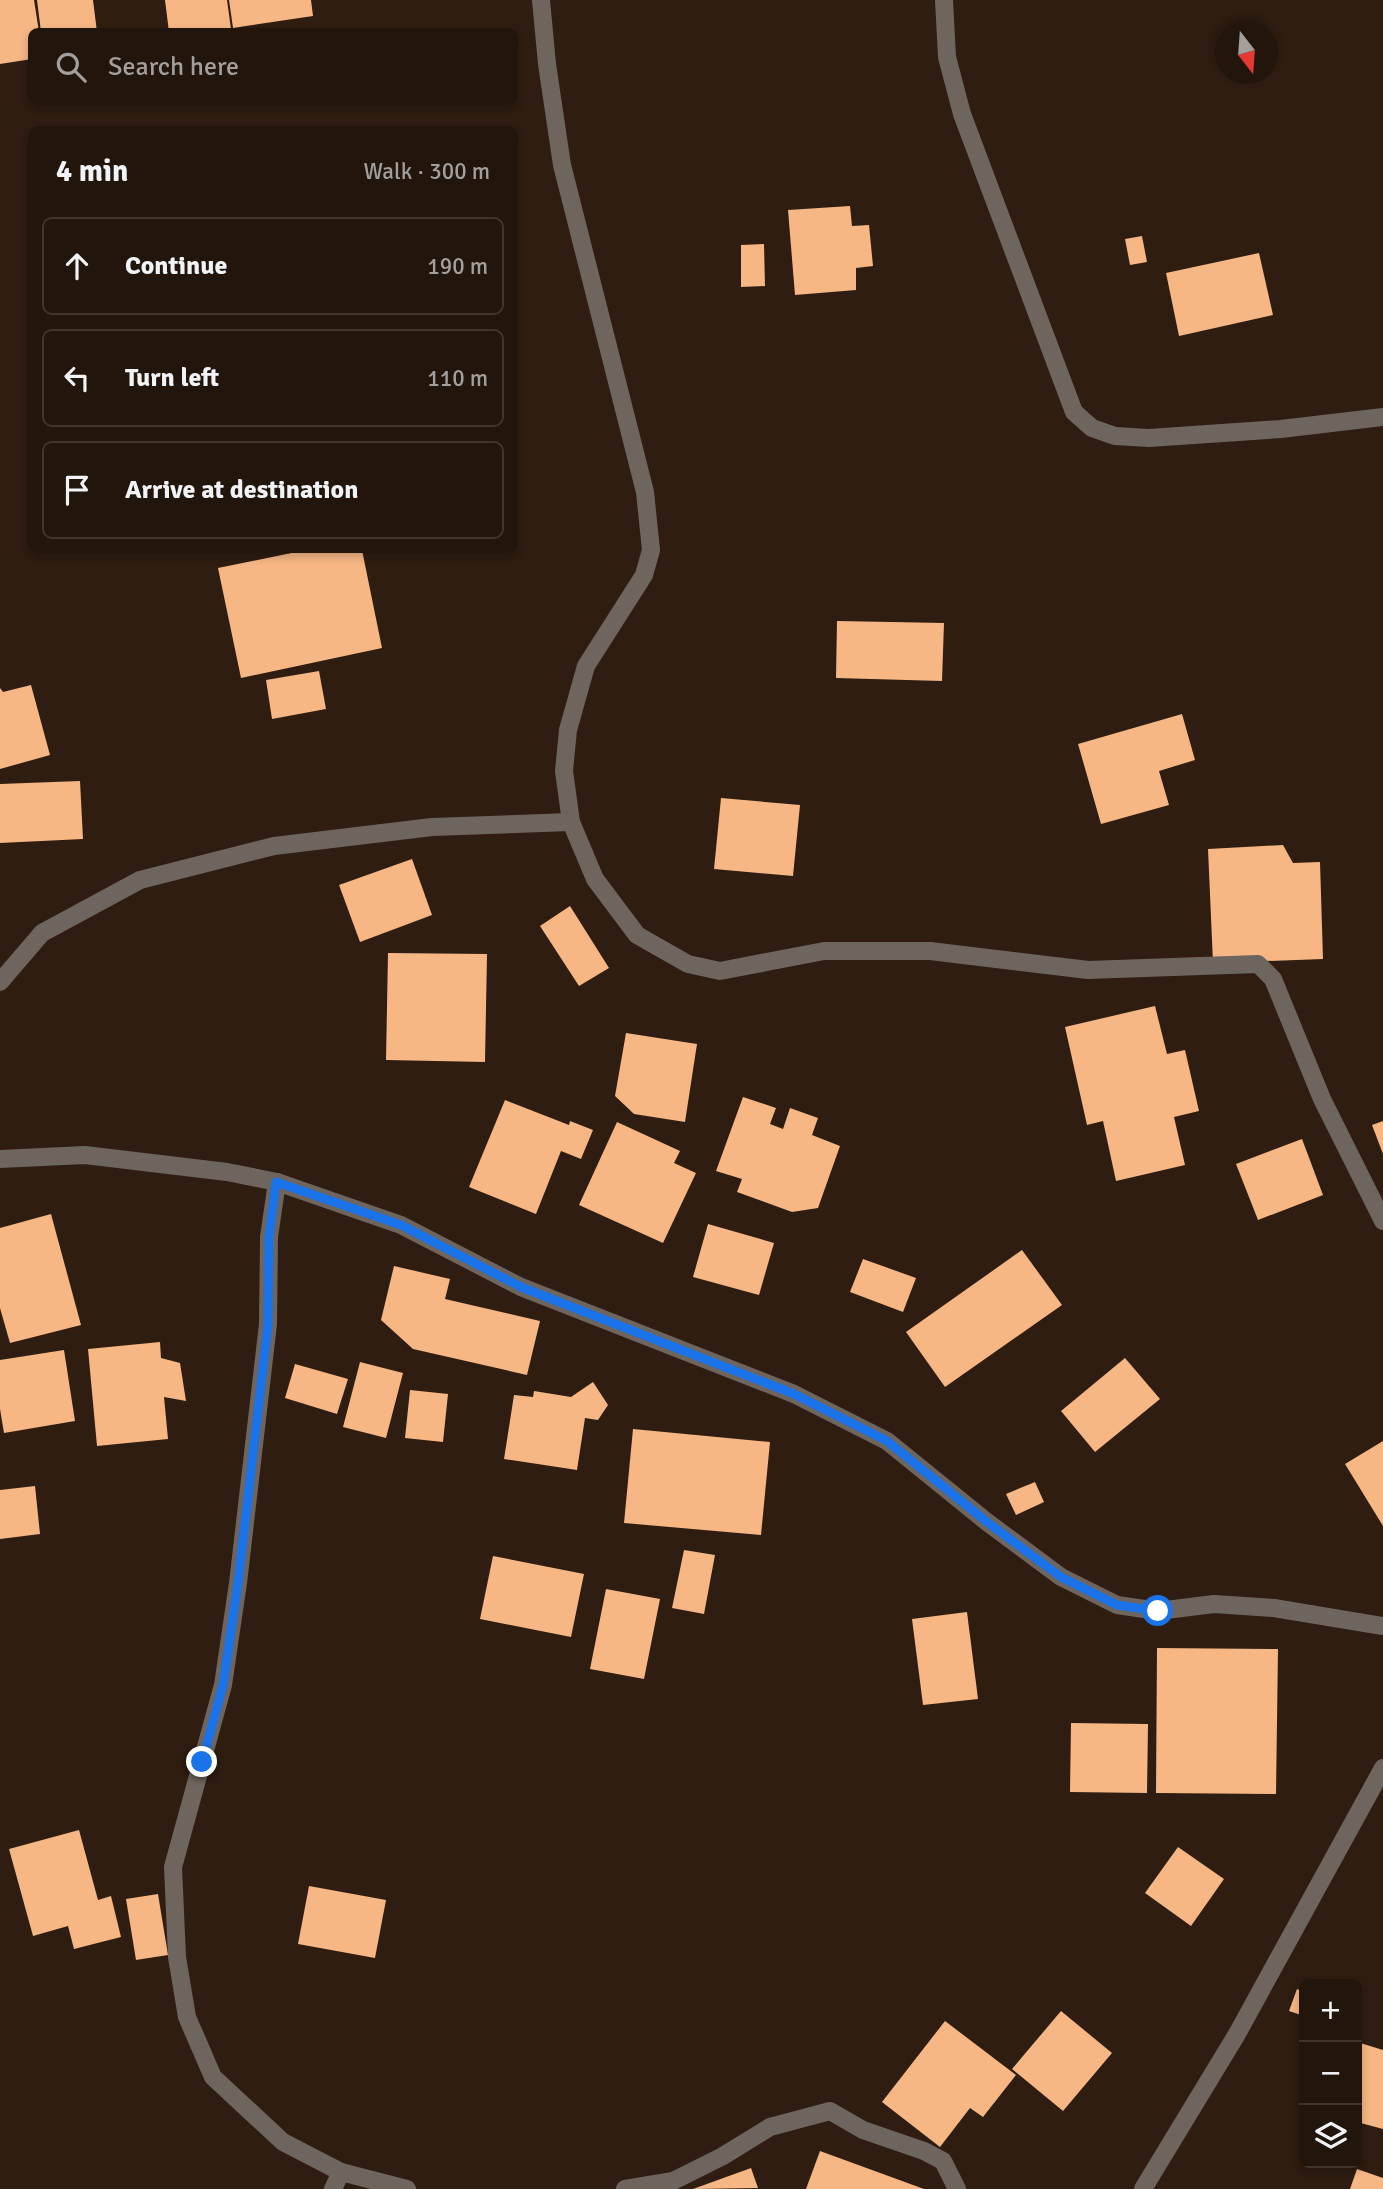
<!DOCTYPE html>
<html lang="en">
<head>
<meta charset="utf-8">
<style>
	:root { --surface:#22160c; --page:#2e231a; --text:#f1f3f6; --muted:#a29f9d; --line:#3f352d }
	body { margin:0; font-family:Signika,sans-serif; background:var(--page); color:var(--text) }
	.controls { position:absolute; right:21px; bottom:21px; display:grid; overflow:hidden; border-radius:10px; box-shadow:0 4px 10px #0003 }
	.controls button { width:63px; height:63px; display:grid; place-items:center; padding:0; border:0; border-bottom:2px solid var(--line); background:var(--surface); color:var(--text); font:35px sans-serif }
	.compass { position:absolute; left:1215px; top:21px; width:63px; height:63px; border-radius:50%; background:var(--surface); box-shadow:0 4px 10px #0003; rotate:163deg }
	.stop { position:absolute; width:21px; height:21px; margin:-16px; border:5px solid #1a73e8; border-radius:50%; background:#fff }
	.stop.end { background:#1a73e8; border-color:#fff; box-shadow:0 2px 7px #0008 }
	.list { margin:0; padding:0; list-style:none }
	h2 { display:flex; justify-content:space-between; align-items:center; height:91px; margin:0; padding:0 28px; font-size:30px }
	h2 small { font-size:23px; font-weight:400; color:var(--muted) }
	.list li { display:grid; grid-template-columns:46px 1fr auto; gap:21px; align-items:center; box-sizing:border-box; height:98px; margin:0 14px 14px; padding:0 14px; border:2px solid var(--line); border-radius:10px }
	.list b { display:block; font-size:26px; white-space:nowrap }
	.list em { font-size:23px; font-style:normal; color:var(--muted) }
	.icon { flex:none; width:38px; height:38px; fill:none; stroke:currentColor; stroke-width:2; stroke-linecap:round; stroke-linejoin:round }
	.map { position:relative; flex:none; width:1383px; height:2189px; overflow:hidden }
	.search { position:absolute; background:var(--surface); box-shadow:0 4px 10px #0003; left:28px; top:28px; width:490px; height:77px; display:flex; align-items:center; gap:18px; box-sizing:border-box; padding:0 24px; border-radius:10px; color:var(--muted); font-size:26px }
	.panel { position:absolute; background:var(--surface); box-shadow:0 4px 10px #0003; left:28px; top:126px; width:490px; height:427px; border-radius:10px }
	.map>svg:first-child { display:block }
</style>
</head>
<body>
<div class="map">
<svg width="1383" height="2189" viewBox="0 0 1383 2189">
	<rect width="100%" height="100%" fill="#2e1d10"/>
	<g fill="#f6b785">
		<path d="M0,0h34l5,32h-7v27l-32,5z"/>
		<path d="M37,0h56l4,32h-56z"/>
		<path d="M165,0h62l4,29 -15,3h-47z"/>
		<path d="M229,0h82l2,16 -80,12z"/>
		<path d="M850,206l2,20 17,-1 4,41 -17,2v22l-61,5 -7,-85z"/>
		<path d="M1142,236l5,26 -17,3 -5,-26z"/>
		<path d="M764,244l1,42 -24,1v-42z"/>
		<path d="M1259,253l14,62 -94,21 -13,-63z"/>
		<path d="M306,550h56l20,98 -141,30 -23,-110z"/>
		<path d="M837,621l107,2 -2,58 -106,-3z"/>
		<path d="M319,671l7,38 -54,10 -6,-39z"/>
		<path d="M31,685l19,70 -50,14v-81l3,4z"/>
		<path d="M1182,714l13,46 -36,11 10,34 -68,19 -23,-80z"/>
		<path d="M80,781l3,58 -83,4v-59z"/>
		<path d="M721,798l79,7 -7,71 -79,-7z"/>
		<path d="M1283,845l10,18 27,-1 3,97 -110,4 -5,-114z"/>
		<path d="M412,859l20,56 -72,27 -21,-57z"/>
		<path d="M570,906l39,62 -30,18 -39,-60z"/>
		<path d="M388,953l99,1 -2,108 -99,-2z"/>
		<path d="M1155,1006l12,48 18,-4 14,61 -25,6 11,48 -69,16 -13,-60 -16,4 -22,-98z"/>
		<path d="M626,1033l71,11 -12,78 -51,-8 -19,-18z"/>
		<path d="M743,1097l33,11 -6,16 13,5 7,-21 28,10 -6,17 28,11 -22,62 -26,4 -55,-20 5,-13 -26,-8z"/>
		<path d="M505,1100l64,25 1,-4 23,9 -12,29 -20,-8 -25,63 -67,-27z"/>
		<path d="M1383,1121v33l-11,-29z"/>
		<path d="M617,1122l63,29 -6,12 22,10 -33,70 -84,-38z"/>
		<path d="M1302,1139l21,56 -65,25 -22,-56z"/>
		<path d="M51,1214l30,111 -71,18 -10,-35v-80z"/>
		<path d="M708,1224l66,19 -15,52 -66,-18z"/>
		<path d="M1022,1250l40,55 -117,82 -39,-55z"/>
		<path d="M863,1259l53,19 -13,34 -53,-20z"/>
		<path d="M394,1266l56,13 -5,20 95,22 -13,54 -114,-26 -32,-29z"/>
		<path d="M160,1342l1,16 19,5 6,38 -22,-4 4,42 -71,7 -9,-97z"/>
		<path d="M64,1350l11,71 -71,12 -4,-24v-49z"/>
		<path d="M1125,1358l35,41 -65,53 -34,-41z"/>
		<path d="M360,1362l43,11 -17,65 -43,-11z"/>
		<path d="M295,1364l53,15 -11,35 -52,-16z"/>
		<path d="M593,1382l15,23 -10,15 -13,-2 -8,52 -73,-11 10,-64 19,2 1,-6 37,6z"/>
		<path d="M410,1390l38,4 -5,48 -38,-4z"/>
		<path d="M633,1429l137,13 -9,93 -137,-12z"/>
		<path d="M1383,1441v85l-38,-62z"/>
		<path d="M1035,1482l9,20 -28,13 -10,-21z"/>
		<path d="M35,1486l5,48 -40,5v-49z"/>
		<path d="M684,1550l31,5 -11,59 -32,-6z"/>
		<path d="M493,1556l91,18 -13,63 -91,-18z"/>
		<path d="M606,1589l54,10 -16,80 -54,-10z"/>
		<path d="M967,1612l11,87 -55,6 -11,-86z"/>
		<path d="M1157,1648l121,1 -2,145 -120,-1z"/>
		<path d="M1071,1723l77,1 -1,69 -77,-1z"/>
		<path d="M79,1830l19,70 13,-4 10,41 -47,12 -6,-23 -35,10 -24,-87z"/>
		<path d="M1178,1847l46,32 -33,47 -46,-33z"/>
		<path d="M309,1886l77,14 -11,58 -77,-14z"/>
		<path d="M158,1894l10,61 -32,5 -10,-61z"/>
		<path d="M1297,1989l7,3v24l-15,-5z"/>
		<path d="M1061,2011l51,42 -49,58 -51,-42z"/>
		<path d="M945,2021l71,54 -33,42 -13,-9 -30,39 -58,-45z"/>
		<path d="M1357,2042l26,8v79l-26,-7z"/>
		<path d="M820,2151l104,38h-118z"/>
		<path d="M751,2168l7,20 -65,1z"/>
		<path d="M1357,2169l26,9v11h-33z"/>
	</g>
	<g fill="none" stroke-linecap="round" stroke-linejoin="round">
		<g stroke="#6f655f" stroke-width="18">
			<path d="M541,0l6,64 15,101 83,327 6,58 -7,25 -58,91 -18,64 -4,41 7,51 24,57 42,56 51,29 32,7 104,-20h106l158,19 170,-6 15,15 49,120 61,122"/>
			<path d="M944,0l3,57 15,57 112,298 18,16 23,8 34,2 132,-9 102,-12"/>
			<path d="M0,982l42,-49 98,-53 134,-34 158,-19 139,-5"/>
			<path d="M0,1159l85,-4 142,17 50,10 124,43 120,62 273,107 93,47 100,81 74,55 56,28 41,6 56,-7 60,4 109,18"/>
			<path d="M277,1182l-8,55 -1,87 -30,259 -15,102 -50,182 4,90 10,60 26,60 70,65 58,30 66,17"/>
			<path d="M333,2189l8,-17"/>
			<path d="M625,2189l48,-8 50,-25 47,-29 60,-16 33,19 61,21 19,10 14,28"/>
			<path d="M1143,2189l94,-155 146,-266"/>
		</g>
	</g>
	<g fill="none" stroke-linecap="round" stroke-linejoin="round">
		<path stroke="#1a73e8" stroke-width="9" d="M202,1762l21,-77 15,-102 30,-259 1,-87 7,-55 125,43 120,62 273,107 93,47 100,81 74,55 56,28 41,6"/>
	</g>
</svg>
<div class="controls">
<button>+</button>
<button>−</button>
<button><svg class="icon" aria-label="layers" viewBox="0 0 24 24"><path d="M12 4l9 5-9 5-9-5zM3 14l9 5 9-5"/></svg></button>
</div>
<svg class="compass" viewBox="-18 -18 36 36"><path d="M0-13l5 13h-10z" fill="#e53935"/><path d="M0 13l5-13h-10z" fill="#a29f9d"/></svg>
<div class="stop" style="left:1158px;top:1611px"></div>
<div class="stop end" style="left:202px;top:1762px"></div>
<div class="search"><svg class="icon" aria-label="search" viewBox="0 0 24 24"><circle cx="10" cy="10" r="6"/><path d="M15 15l6 6"/></svg>Search here</div>
<section class="panel">
<h2>4 min<small>Walk · 300 m</small></h2>
<ul class="list">
<li><svg class="icon" aria-label="ahead" viewBox="0 0 24 24"><path d="M12 20V5M6 11l6-6 6 6"/></svg><div><b>Continue</b></div><em>190 m</em></li>
<li><svg class="icon" aria-label="left" viewBox="0 0 24 24"><path d="M17 20v-9H6M10 6l-5 5 5 5"/></svg><div><b>Turn left</b></div><em>110 m</em></li>
<li><svg class="icon" aria-label="arrive" viewBox="0 0 24 24"><path d="M6 21V4h12l-3 4 3 4H6"/></svg><div><b>Arrive at destination</b></div></li>
</ul>
</section>
</div>
</body>
</html>
